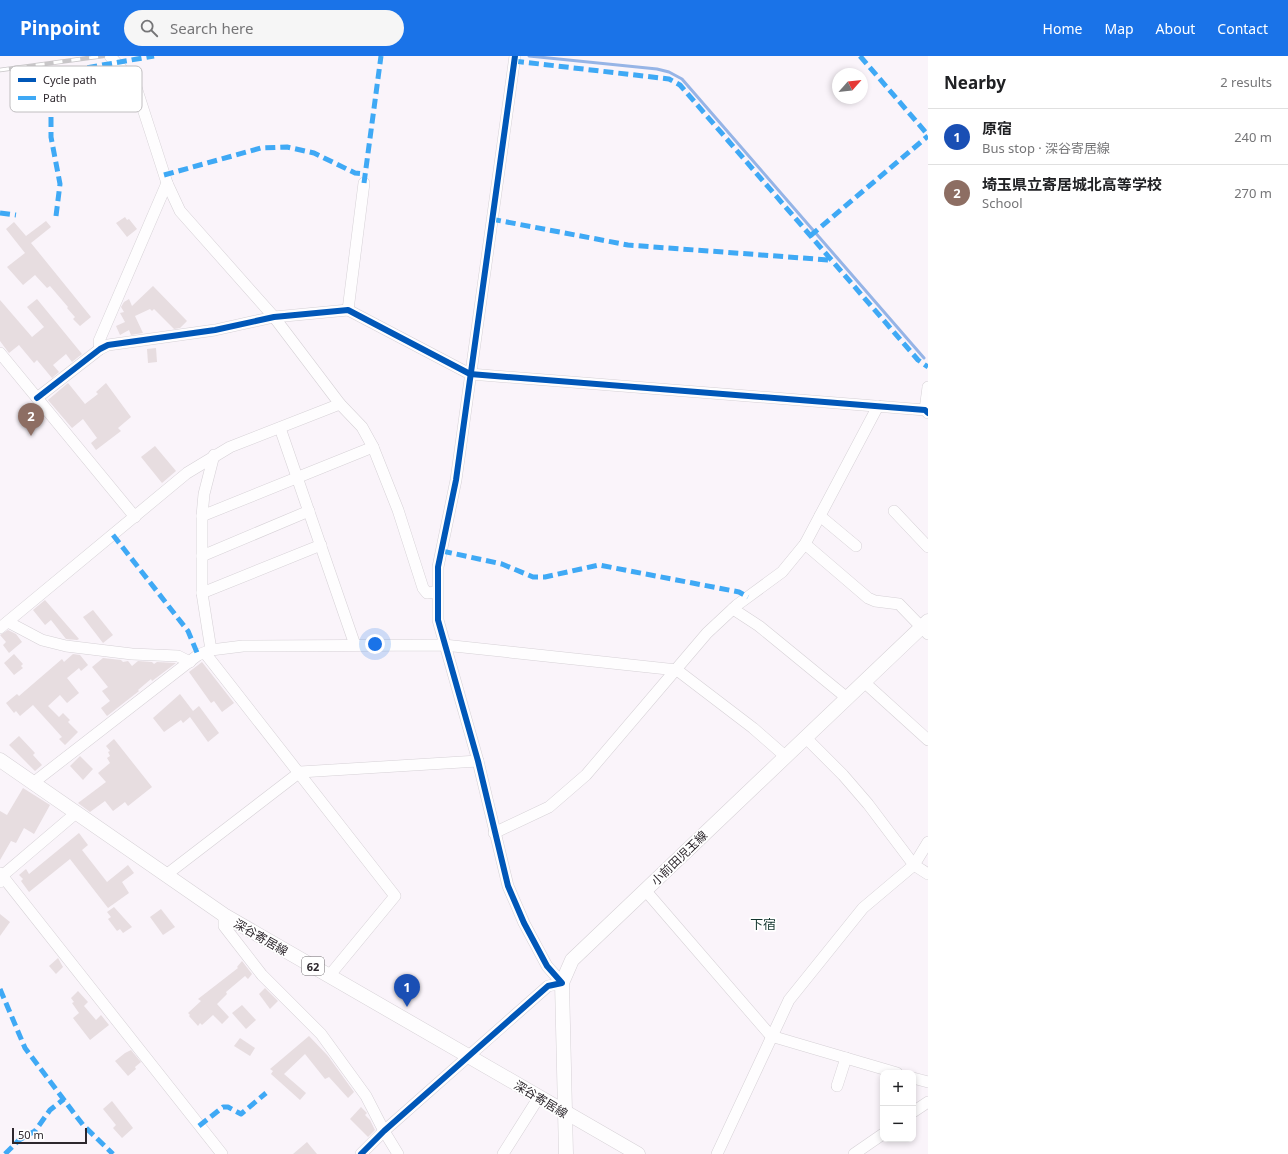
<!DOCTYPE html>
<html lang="en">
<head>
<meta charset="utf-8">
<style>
	:root { --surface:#fff; --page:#f6f6f6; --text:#202124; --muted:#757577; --line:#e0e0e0; --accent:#1a73e8 }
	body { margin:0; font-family:"Noto Sans","Noto Sans JP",sans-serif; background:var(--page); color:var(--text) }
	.controls { position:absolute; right:12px; bottom:12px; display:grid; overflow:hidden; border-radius:8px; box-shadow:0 2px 6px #0003 }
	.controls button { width:36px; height:36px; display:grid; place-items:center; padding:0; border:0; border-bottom:1px solid var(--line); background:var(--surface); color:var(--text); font:20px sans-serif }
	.compass { position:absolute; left:832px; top:12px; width:36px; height:36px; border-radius:50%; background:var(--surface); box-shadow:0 2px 6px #0003; rotate:63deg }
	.scale { position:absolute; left:12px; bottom:10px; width:75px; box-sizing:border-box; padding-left:4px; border:2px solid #2d272d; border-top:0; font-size:11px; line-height:14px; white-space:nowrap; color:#2d272d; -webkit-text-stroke:3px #fff; paint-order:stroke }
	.you { position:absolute; left:375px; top:588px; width:14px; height:14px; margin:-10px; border:3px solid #fff; border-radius:50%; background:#1a73e8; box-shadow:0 0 0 6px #1a73e833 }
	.badge { display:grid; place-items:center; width:26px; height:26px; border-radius:50%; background:var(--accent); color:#fff; font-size:13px; font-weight:700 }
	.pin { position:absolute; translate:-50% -33px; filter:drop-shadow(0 1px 2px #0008) }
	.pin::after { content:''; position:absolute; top:21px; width:14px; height:12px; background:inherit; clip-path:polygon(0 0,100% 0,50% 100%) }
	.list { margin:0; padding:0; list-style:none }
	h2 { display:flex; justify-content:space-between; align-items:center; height:52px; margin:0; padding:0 16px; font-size:17px }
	h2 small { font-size:13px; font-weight:400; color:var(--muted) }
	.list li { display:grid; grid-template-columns:26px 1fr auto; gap:12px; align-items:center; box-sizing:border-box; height:56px; padding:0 16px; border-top:1px solid var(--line) }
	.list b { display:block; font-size:15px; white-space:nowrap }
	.list p { margin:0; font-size:13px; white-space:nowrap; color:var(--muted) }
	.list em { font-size:13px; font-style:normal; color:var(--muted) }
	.icon { flex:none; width:22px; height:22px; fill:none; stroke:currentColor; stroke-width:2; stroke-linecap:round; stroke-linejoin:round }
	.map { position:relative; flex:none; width:928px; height:1098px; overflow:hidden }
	header { display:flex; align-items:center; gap:24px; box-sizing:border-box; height:56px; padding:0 20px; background:var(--accent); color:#fff }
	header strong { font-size:19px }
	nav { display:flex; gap:22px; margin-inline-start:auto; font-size:14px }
	.search { width:280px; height:36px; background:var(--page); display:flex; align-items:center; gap:10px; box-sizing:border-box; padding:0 14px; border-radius:22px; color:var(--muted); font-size:15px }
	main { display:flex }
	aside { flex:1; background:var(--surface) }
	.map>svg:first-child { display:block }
</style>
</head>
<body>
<header>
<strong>Pinpoint</strong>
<div class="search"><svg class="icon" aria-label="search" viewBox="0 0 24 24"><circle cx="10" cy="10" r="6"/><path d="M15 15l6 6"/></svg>Search here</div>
<nav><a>Home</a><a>Map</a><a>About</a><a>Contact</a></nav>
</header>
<main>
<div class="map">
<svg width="928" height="1098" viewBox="0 0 928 1098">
	<rect width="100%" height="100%" fill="#faf4fa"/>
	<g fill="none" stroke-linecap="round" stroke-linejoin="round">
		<path stroke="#96b4e6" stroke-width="3" d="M529,0l128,13 12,3 13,7 242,279"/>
	</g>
	<g fill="#e7dde0">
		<path d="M125,161l2,3 2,-1 8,10 -10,8 -11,-14z"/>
		<path d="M46,165l5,6 -20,16 60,74 -11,9 -7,-7 2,-2 -8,-9 1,-1 -18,-21 -3,2 -12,-13 -12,10 -16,-18 18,-14 -19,-24 8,-7 12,14z"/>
		<path d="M153,230l34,35 -7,7 -6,1 -20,-20 -2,2 -2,-2 -15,7 8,17 -12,2 -2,-5 -9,5 -4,-9 9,-4 -5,-9 4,-1 -3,-5 3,-5 5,-3 3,7z"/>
		<path d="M37,243l45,55 -10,8 -6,-8 -13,11 6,7 -7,6 -15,-18 -3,3 -15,-18 -10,8 -9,-12v-41l32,37 12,-10 -17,-20z"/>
		<path d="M156,292l1,14 -9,1 -1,-14z"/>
		<path d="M68,327l17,21 13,-10 -2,-2 10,-9 25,34 -13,11 3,3 -25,19 -5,-7 6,-5 -14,-19 -11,9 -24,-28z"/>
		<path d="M155,390l21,25 -14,12 -21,-26z"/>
		<path d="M45,544l34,39 -2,1 -11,-1 -15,-19 -6,5 -12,-15z"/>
		<path d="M93,554l20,25 -10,8 -20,-26z"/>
		<path d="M8,574l8,4 6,8 -13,11 -6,-8 3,-3 -6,-7z"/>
		<path d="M14,598l9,10 -2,2 2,2 -9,7 -10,-12z"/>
		<path d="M73,598l7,1 8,10 -7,6 -2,-3 -12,10 12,15 -12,10 -7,-8 -12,11 11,11 4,-4 7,7 -2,2 10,10 -13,13 -6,-6 3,-2 -29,-32 -13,11 -4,-5 -2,2 -8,-10 11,-9 2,2 43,-37 2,3z"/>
		<path d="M103,602l18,2 2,2 5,-1 4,5 6,-5 14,1 2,2 3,-2 19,1 -24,18 -1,-2 -13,11 1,1 -32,25 -6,-8 9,-7 -8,-10 6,-4 -16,-20z"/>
		<path d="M202,606l32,41 -12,9 -8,-11 -3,2 -22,-31z"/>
		<path d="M180,638l13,17 6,-5 20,27 -11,9 -18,-25 -7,6 -2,-3 -17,12 -11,-14z"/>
		<path d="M19,680l16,17 -2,2 9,10 -7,6 -26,-26z"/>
		<path d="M114,683l38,48 -24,19 -3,-4 -12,9 -8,-10 -15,11 -12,-9 28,-21 -8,-9 12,-10 -3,-5 3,-2 -2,-4 2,-1 -4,-5z"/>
		<path d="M80,700l13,13 -10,11 -13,-14z"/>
		<path d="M23,732l27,17 -16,29 -10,-6 -8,15 -5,-2 -11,19v-49l7,4z"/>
		<path d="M79,777l9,12 -6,5 25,32 21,-17 6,8 -12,9 7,11 -21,15 -38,-49 -41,33 -8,-11 2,-2 -4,-4 7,-6 3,5z"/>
		<path d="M114,851l18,20 -9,6 -3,-4 -3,2 -9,-12 3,-2 -4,-5z"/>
		<path d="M161,853l14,18 -12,8 -13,-18z"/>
		<path d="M0,858l10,8 -10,14z"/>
		<path d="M58,902l5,9 -7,7 -7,-8z"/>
		<path d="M242,905l10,13 -4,5 -3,-3 -19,16 1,2 -10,10 12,13 -7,7 -9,-9 -11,10 -2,-2 -2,3 -9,-10 1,-1 -2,-2 13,-12 -3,-2 40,-31 -1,-1z"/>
		<path d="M265,932l13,13 -8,8 -11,-15z"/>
		<path d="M78,935l10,11 -4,4 12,14 5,-5 8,10 -19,15 -17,-22 6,-5 -7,-10 2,-1 -3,-4z"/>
		<path d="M242,949l14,15 -10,9 -14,-16z"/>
		<path d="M309,980l19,20 26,36 -6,6 -19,-21 -4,2 -20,-25 -21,20 22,19 -6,7 -29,-26 2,-3 -3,-2z"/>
		<path d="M240,982l15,10 -5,8 -16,-10z"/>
		<path d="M131,994l10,12 -6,5 1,2 -8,7 -13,-15 10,-8z"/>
		<path d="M112,1045l21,27 -11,10 -9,-10 3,-3 -13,-16z"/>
		<path d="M361,1051l6,6 -2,2 5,5 5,10 -7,7 -18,-18z"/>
		<path d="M307,1086l10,12h-24z"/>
	</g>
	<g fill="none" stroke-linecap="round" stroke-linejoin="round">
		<defs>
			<g id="minor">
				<path d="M110,0l25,28 32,99 13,28 94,106 66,87 22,23 11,20 25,63 25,78 4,5 10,-1"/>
				<path d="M348,254l16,-127"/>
				<path d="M100,293l-1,-8 68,-158"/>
				<path d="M0,297l135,164"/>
				<path d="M37,342l63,-49 8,-4 107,-15 59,-13 74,-7 122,64 455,36 3,3"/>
				<path d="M925,354l3,-23"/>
				<path d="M280,372l75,217"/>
				<path d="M894,455l34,36"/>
				<path d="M202,460l171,-69"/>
				<path d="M820,460l36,30"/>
				<path d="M805,488l63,54 7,3 24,3 29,30"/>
				<path d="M202,500l107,-45"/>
				<path d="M202,537l119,-48"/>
				<path d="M733,553l26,17 88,72"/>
				<path d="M8,566l34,18 24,6 66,8 46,2 12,6"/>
				<path d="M0,572l187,-155 43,-26 110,-43"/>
				<path d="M211,594l-9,-57v-77l2,-22 10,-39"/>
				<path d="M205,597l190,243 -66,80"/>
				<path d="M864,626l64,58"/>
				<path d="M805,681l38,38 25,29 46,61 14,9"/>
				<path d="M33,727l165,-128 13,-5 32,-4 201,-1 233,25 76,58 32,28"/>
				<path d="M494,777l55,-26 37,-32 121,-142 30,-28 45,-33 23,-28 73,-138"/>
				<path d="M0,817l222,281"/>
				<path d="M166,819l134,-103 178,-11"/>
				<path d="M0,826l2,-6 74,-63"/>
				<path d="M645,834l126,146 126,37"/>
				<path d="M224,859v11l38,49 59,59 45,62 18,35 14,23"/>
				<path d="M913,1022l15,4"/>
				<path d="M837,1030l9,-28"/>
				<path d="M913,1056l15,-10"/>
				<path d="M361,1098l23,-23 164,-145 14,-3 -15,-17 -23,-43 -16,-37 -30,-125 -40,-141v-53l18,-87 59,-424"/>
				<path d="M503,1098l36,-57"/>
				<path d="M717,1098l72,-154 74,-92 51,-43 14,-23"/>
				<path d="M854,1098l29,-20"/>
			</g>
			<g id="major">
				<path d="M0,704l224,155 414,239"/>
				<path d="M566,1098l-4,-171 10,-23 356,-339"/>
			</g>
		</defs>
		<use href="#minor" stroke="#d6d1d6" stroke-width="12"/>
		<use href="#major" stroke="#d6d1d6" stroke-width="15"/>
		<use href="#minor" stroke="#fefdfe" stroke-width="11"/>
		<use href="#major" stroke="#fefdfe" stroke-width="14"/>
		<defs>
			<path id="rail" d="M0,14l103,-14"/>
		</defs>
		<use href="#rail" stroke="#c8c6c8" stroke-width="4.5"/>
		<use href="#rail" stroke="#fff" stroke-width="3" stroke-dasharray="9" stroke-linecap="butt"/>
		<g stroke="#3fa9f5" stroke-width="5" stroke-dasharray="10 5" stroke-linecap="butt">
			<path d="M860,0l68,79"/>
			<path d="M514,5l155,18 11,6 238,275 10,7"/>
			<path d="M164,119l97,-27 26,-1 27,6 41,20 10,1"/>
			<path d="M364,127l17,-127"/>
			<path d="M0,157l16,2"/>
			<path d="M56,160l4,-32 -9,-47v-63l103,-18"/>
			<path d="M491,163l137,26 201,15"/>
			<path d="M810,180l118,-100"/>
			<path d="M113,479l75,96 10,24"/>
			<path d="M442,495l60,13 31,13h12l54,-12 140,27 9,5"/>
			<path d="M0,933l25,59 58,77 30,29"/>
			<path d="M199,1070l24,-19h5l13,7 25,-21"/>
			<path d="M5,1098l14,-14 16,-9 15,-21 14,-11"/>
		</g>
		<defs>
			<g id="cycleway">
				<path d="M37,342l63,-49 8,-4 107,-15 59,-13 74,-7 122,64 455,36 3,3"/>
				<path d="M361,1098l23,-23 164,-145 14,-3 -15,-17 -23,-43 -16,-37 -30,-125 -40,-141v-53l18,-87 59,-424"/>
			</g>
		</defs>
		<use href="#cycleway" stroke="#fff" stroke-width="8"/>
		<use href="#cycleway" stroke="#0057b8" stroke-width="6"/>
	</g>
	<g text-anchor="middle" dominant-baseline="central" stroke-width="3.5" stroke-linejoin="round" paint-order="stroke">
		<rect fill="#fff" stroke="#6c686c" stroke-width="1" x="302" y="901" width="22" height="18" rx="3"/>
		<g font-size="11" font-weight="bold" fill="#2d272d">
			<text x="313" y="910">62</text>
		</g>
		<g font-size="12" fill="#2d272d" stroke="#fff">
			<text transform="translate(679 802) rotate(-44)">小前田児玉線</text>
			<text transform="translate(261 881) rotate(30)">深谷寄居線</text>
			<text transform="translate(541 1043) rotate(31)">深谷寄居線</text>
		</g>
		<g font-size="13" fill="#13342e" stroke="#fff">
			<text x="763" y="868">下宿</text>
		</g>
	</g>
	<rect x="10" y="10" width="132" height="46" rx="6" fill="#fff" stroke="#c0bec0" stroke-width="1"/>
	<rect x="18" y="22" width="18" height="4" fill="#0057b8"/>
	<rect x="18" y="40" width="18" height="4" fill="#3fa9f5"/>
	<g font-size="11" fill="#2d272d">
		<text x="43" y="28">Cycle path</text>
		<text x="43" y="46">Path</text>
	</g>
</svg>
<div class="controls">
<button>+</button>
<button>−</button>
</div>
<svg class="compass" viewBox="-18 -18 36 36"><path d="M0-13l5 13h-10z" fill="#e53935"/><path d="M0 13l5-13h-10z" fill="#757577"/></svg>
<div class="scale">50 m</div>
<div class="you"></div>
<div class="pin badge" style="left:407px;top:951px;background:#1a4fb4">1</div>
<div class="pin badge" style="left:31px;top:380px;background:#8d6e63">2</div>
</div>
<aside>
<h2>Nearby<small>2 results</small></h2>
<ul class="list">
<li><span class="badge" style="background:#1a4fb4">1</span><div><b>原宿</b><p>Bus stop · 深谷寄居線</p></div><em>240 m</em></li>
<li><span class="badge" style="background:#8d6e63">2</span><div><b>埼玉県立寄居城北高等学校</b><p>School</p></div><em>270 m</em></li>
</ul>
</aside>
</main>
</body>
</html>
